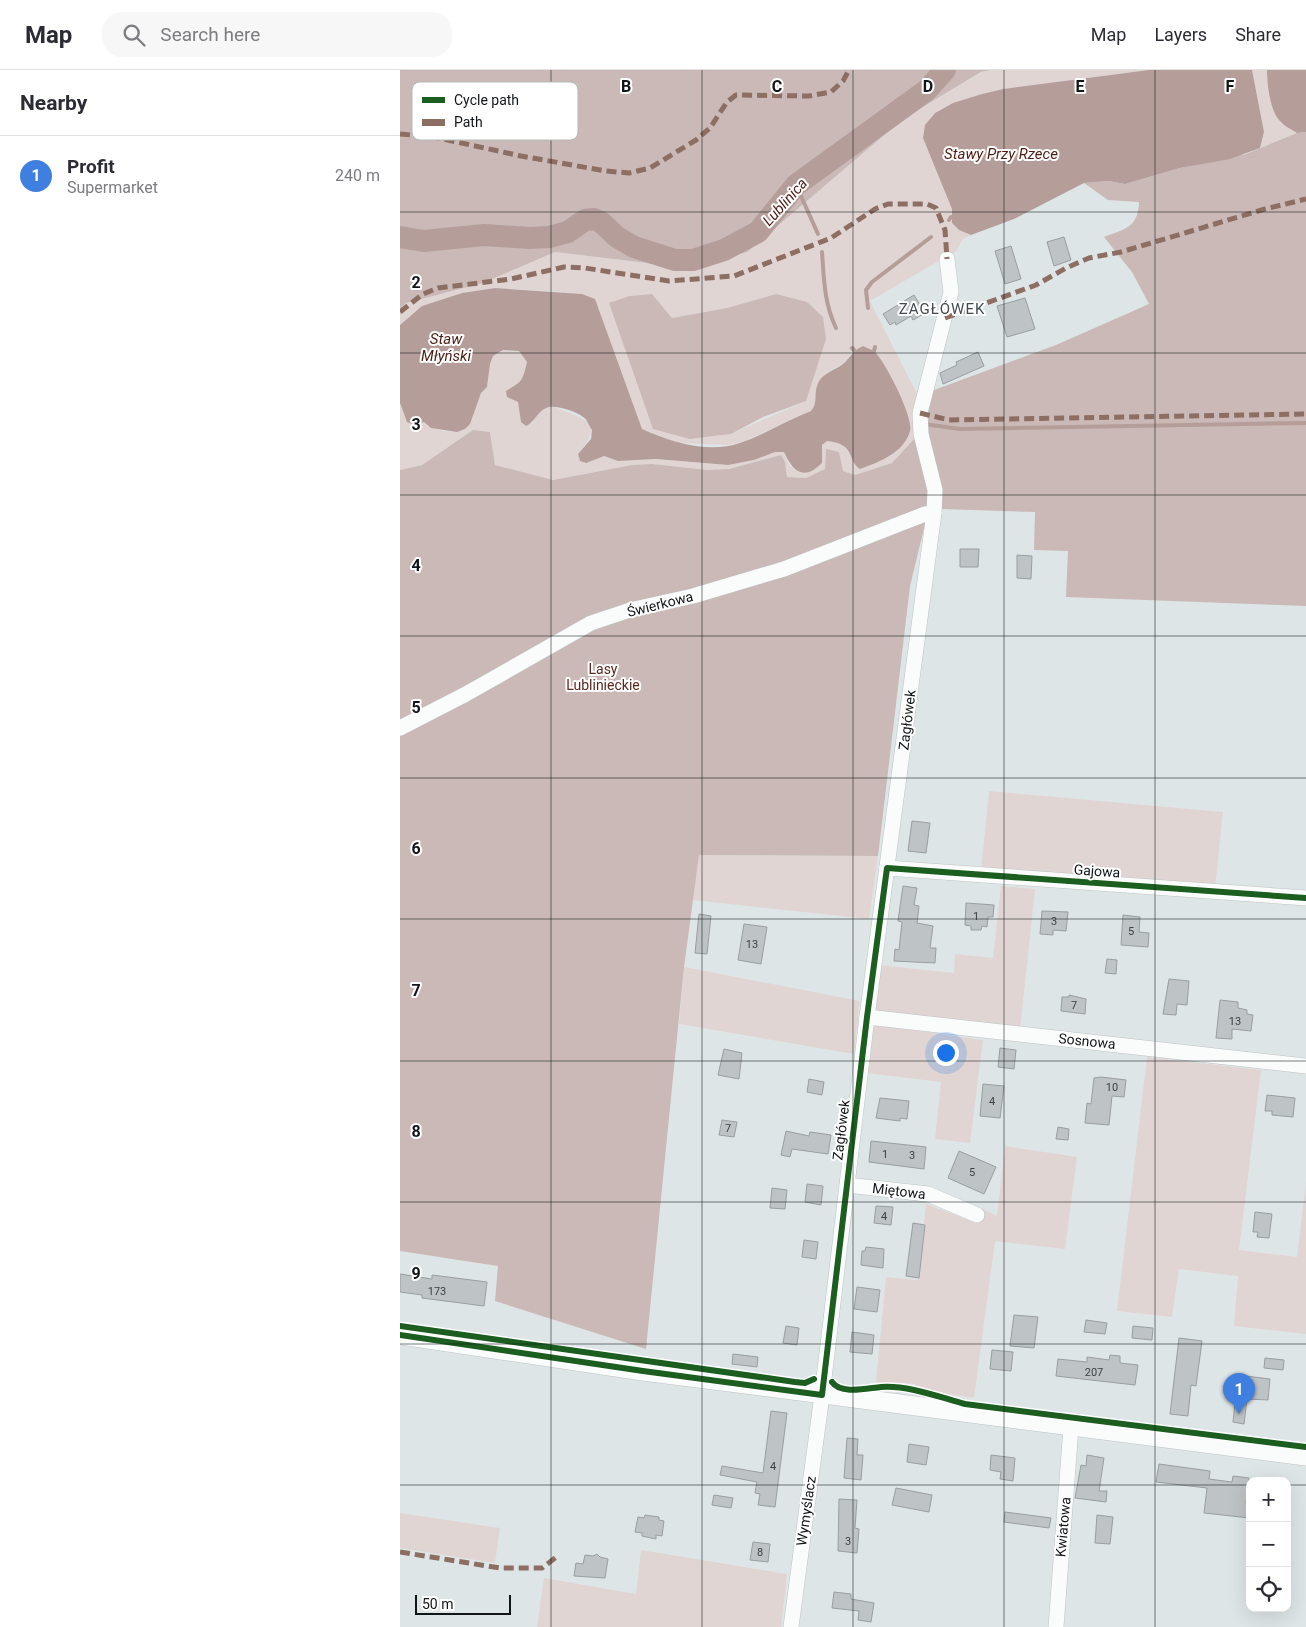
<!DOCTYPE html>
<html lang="en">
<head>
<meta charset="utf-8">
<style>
	:root { --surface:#fff; --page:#f7f7f7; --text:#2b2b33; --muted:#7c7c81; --line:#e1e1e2; --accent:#ea580c }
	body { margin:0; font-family:Roboto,sans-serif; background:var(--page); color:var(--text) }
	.controls { position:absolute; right:15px; bottom:15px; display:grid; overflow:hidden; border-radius:10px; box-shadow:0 5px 20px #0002 }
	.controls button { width:45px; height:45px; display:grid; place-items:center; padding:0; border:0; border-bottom:1px solid var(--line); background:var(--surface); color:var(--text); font:25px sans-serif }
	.scale { position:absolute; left:15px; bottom:12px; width:96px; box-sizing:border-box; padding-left:5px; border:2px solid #111517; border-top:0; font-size:14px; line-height:18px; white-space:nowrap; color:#111517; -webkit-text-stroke:4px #fff; paint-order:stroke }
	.you { position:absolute; left:545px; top:982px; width:18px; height:18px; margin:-12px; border:4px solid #fff; border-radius:50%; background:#1a73e8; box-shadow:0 0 0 8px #1a73e833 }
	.badge { display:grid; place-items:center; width:32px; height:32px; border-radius:50%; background:var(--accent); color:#fff; font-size:16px; font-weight:700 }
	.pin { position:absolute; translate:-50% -41px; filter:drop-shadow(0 1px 2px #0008) }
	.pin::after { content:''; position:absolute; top:26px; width:18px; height:15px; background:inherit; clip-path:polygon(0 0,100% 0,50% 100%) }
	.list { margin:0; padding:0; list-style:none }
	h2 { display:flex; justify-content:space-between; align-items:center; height:65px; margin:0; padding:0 20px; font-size:21px }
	h2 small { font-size:16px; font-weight:400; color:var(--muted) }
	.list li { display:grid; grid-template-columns:32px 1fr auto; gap:15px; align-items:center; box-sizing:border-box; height:80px; padding:0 20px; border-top:1px solid var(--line) }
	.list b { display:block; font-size:19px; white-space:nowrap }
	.list p { margin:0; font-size:16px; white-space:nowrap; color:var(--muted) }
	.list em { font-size:16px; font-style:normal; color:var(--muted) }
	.icon { flex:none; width:28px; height:28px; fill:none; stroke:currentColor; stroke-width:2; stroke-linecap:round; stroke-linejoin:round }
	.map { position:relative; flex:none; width:906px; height:1557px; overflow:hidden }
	header { display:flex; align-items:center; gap:30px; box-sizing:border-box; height:70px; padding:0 25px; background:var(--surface); border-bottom:1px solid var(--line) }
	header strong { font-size:24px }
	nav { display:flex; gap:28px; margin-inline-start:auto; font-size:18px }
	.search { width:350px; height:45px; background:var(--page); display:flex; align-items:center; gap:12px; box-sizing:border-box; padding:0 18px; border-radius:20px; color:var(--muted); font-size:19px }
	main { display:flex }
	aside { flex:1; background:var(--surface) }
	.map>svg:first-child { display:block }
</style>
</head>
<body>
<header>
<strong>Map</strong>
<div class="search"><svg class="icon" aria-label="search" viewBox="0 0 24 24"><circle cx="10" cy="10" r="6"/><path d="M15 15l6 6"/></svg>Search here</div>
<nav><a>Map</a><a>Layers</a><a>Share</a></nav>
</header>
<main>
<aside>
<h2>Nearby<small></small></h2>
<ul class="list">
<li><span class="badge" style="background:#3f7fe0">1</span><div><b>Profit</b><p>Supermarket</p></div><em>240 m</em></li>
</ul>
</aside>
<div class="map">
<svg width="906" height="1557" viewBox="0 0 906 1557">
	<rect width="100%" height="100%" fill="#dee5e7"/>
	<g fill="#e1d5d3" fill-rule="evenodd">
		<path d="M590,0h159l-146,19c-18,4 -54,14 -68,24 -8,6 -10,16 -12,25l30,71 -1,14 7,7 12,5 -8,4 -7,12 -86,50 48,95 -3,42 -23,25 -37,12 -12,-4 -17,-22 -1,20 -19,9 -19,-1 -2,-15 -4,-7 -52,14 -21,1 -56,-6 -20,1 -79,15 -58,-15 -5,-33 -17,-2 -51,35 -22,5v-67l4,13 11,9 9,-3c10,9 28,12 41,7l16,-36 6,-6 3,-23 3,-8 10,-6 16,1 8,11 -5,18 -8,8 -5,1 23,35c3,-6 8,-15 15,-17 6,-2 10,1 15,3 29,11 40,16 16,44l26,2 14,5 38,-2 72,6 26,-5 21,-8h9l6,15 37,-26c30,3 19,18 33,28l31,-13 19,-23 -56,-83 -10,13 -18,10 -8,11 -2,22 -4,5 -72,32 -12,2 -52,-2 -34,-14 -80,-137 -67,-4 -33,5 -40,13 -22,19v-17l6,-5 77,-20 72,-31 134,16 58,-16 156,-133 79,-47zM252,224l20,24 55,-10 49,-14 30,107 -75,33 -41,5 -81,-135 20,-8z"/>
		<path d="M852,0h15v9l14,44 16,10 -37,15 4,-16z"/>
		<path d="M589,721l234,21 -8,76 -234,-17z"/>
		<path d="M299,785l179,1 -9,63 -177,-19z"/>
		<path d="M601,816l34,3 -15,141 -142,-16 -5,-7 5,-42 76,8 1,-19 38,4z"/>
		<path d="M284,897l176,34 -6,53 -175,-30z"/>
		<path d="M476,955l107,15 -13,103 -35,-4 6,-57 -75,-9 3,-40z"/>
		<path d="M747,987l114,13 -22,180 58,7 9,-75v152l-72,-8 4,-50 -59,-7 -7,48 -55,-6z"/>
		<path d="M605,1076l72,11 -12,92 -70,-8 -21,157 -59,-10v-4l-12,-1v3l-27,-4 10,-105 32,3 8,-76 45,17h8l2,-13 16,8z"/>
		<path d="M0,1443l100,15 -5,35 -95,-15z"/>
		<path d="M241,1480l146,24 -6,53h-244l7,-49 92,16z"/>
	</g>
	<g fill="#cab9b6">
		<path d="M0,0h590l-9,2 -78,47 -156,133 -58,16 -134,-16 -72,31 -77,20 -6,5z"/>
		<path d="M906,62v474l-240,-9 2,-46 -34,-1 1,-38 -94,-3 1,-16 -24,-97 138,-51 93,-41 -17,-32 -28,-35c21,-8 34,-9 35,-35l-31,-2 -24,-17 24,-2 17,3 55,-16 66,-14 51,-21z"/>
		<path d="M252,224l20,24 55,-10 49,-14 31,8 16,15 3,22 -20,62 -43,16 -32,17 -41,5 -37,-10 -44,-126 20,-7z"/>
		<path d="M73,360l17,2 5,33 58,15 79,-15 20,-1 56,6 21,-1 52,-14 4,7 2,15 19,1 19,-9 1,-20 13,3 4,19 12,4 37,-12 23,-25 15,43 -4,39 -16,66 -32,270 -179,-1 -15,112 -38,382 -151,-48 3,-35 -98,-15v-781l22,-5z"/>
	</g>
	<g fill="#b59e99">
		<path d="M749,0h103l12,62 -4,16 -30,11 -50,9 -55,16 -17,-3 -24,2 -70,36 -43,16 -12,-5 -7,-7v-14l-29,-71 2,-13 10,-12 18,-10 29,-9 21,-5z"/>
		<path d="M867,0h39v62l-9,1c-6,-4 -13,-7 -17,-12 -10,-10 -13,-37 -13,-51z"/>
		<path d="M95,218l87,6 13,5 47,130c29,13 66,25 98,14 24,-8 47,-23 71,-32 7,-8 3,-16 6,-25 4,-13 17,-15 26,-22 8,-7 10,-14 20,-18 3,2 8,3 11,5 11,10 40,67 36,80 -6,22 -31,31 -50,38 -14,-9 -3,-25 -33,-28l-5,4v18c-18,18 -29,9 -38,-11h-9l-21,8 -26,5 -72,-6 -38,2 -14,-5 -18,7 -6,-2 -2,-7 13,-15 1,-9c-3,-4 -5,-11 -9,-13 -8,-6 -29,-13 -37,-9 -9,4 -11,14 -20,18l-5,-4 -3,-20 -11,-5 -1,-6c16,-10 16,-8 21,-29l-8,-11 -16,-1 -10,6 -3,8 -3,23 -6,6 -11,31 -5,5 -8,3 -26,-4 -7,-6 -9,3 -8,-3 -7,-19v-78l22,-19 40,-13z"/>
	</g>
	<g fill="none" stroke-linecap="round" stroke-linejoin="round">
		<g stroke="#b59e99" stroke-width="4">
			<path d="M396,115l22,49"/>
			<path d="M549,150l2,-3"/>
			<path d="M422,182c2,27 2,51 14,76"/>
			<path d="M468,238l-2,-18 6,-8 59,-45"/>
			<path d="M452,278l2,2"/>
			<path d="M474,281l1,-4"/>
			<path d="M524,354l36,5 346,-6"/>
		</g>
		<path stroke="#b59e99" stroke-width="22" d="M0,167l24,4 60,-6 46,3 19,-1 19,-5 17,-12 9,-1 7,3 16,15 17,10 41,13h18l31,-10 34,-18 38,-47 131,-95 18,-20"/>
	</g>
	<g fill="#bec3c5" stroke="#999ea0">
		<path d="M664,167l7,23 -17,6 -7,-24z"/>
		<path d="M611,176l10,33 -16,5 -10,-33z"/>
		<path d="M514,225l11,18 -12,7 -2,-4 -15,9 -1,-3 -5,3 -7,-11z"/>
		<path d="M625,228l10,31 -28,8 -10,-31z"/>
		<path d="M578,282l6,14 -41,18 -3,-11 17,-8 -1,-3z"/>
		<path d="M560,479h19l-1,18h-18z"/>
		<path d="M617,485l15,1 -1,23 -14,-1z"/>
		<path d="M512,751l18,2 -4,30 -18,-2z"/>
		<path d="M503,816l14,2 -3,17 5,1 -2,17 16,3 -3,22h6l-1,15 -41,-2 1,-12 4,1 3,-28 -4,-1z"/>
		<path d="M566,833l28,2 -1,12h-5l-1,10 -5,-1 -1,4h-10v-4l-6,-1z"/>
		<path d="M642,841l26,1 -2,19 -13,-1v5l-13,-1z"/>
		<path d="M299,844l12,2 -4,38 -12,-1z"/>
		<path d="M723,845l17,2 -1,15 10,1 -1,14 -27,-2z"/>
		<path d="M344,854l23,3 -6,37 -23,-4z"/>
		<path d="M707,889l10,1 -1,14 -11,-1z"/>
		<path d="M769,909l20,2 -2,24 -10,-1 -1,11 -13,-1z"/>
		<path d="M669,925l17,4 -1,15 -24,-3 1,-14h7z"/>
		<path d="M820,930l18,2v6l9,2v4l6,1 -2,16 -19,-2v10l-16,-1z"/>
		<path d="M600,978l16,2 -2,19 -16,-2z"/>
		<path d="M324,979l18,4 -3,26 -21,-4z"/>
		<path d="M701,1007l25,3 -2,17 -12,-1 -3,29 -24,-2 2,-20 4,1 3,-26z"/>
		<path d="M409,1009l15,3 -2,13 -15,-3z"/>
		<path d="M583,1014l21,2 -4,32 -20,-2z"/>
		<path d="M867,1025l28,3 -2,19 -21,-2v-4h-7z"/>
		<path d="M480,1028l29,3 -2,18 -7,-1v3l-24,-3z"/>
		<path d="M322,1050l15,2 -3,15 -15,-2z"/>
		<path d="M658,1057l11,2 -1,11 -12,-1z"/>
		<path d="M386,1061l23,5 1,-4 21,3 -3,19 -36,-5 -2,8 -9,-2z"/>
		<path d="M471,1071l55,6 -2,22 -55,-7z"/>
		<path d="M559,1081l37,16 -12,27 -36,-16z"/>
		<path d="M407,1114l16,2 -2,19 -16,-3z"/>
		<path d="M372,1118l15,2 -2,19 -15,-1z"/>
		<path d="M476,1136l17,1 -2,18 -17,-2z"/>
		<path d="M855,1142l17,2 -3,24 -12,-1 1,-5h-5z"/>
		<path d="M513,1153l12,2 -6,53 -13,-2z"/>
		<path d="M404,1170l14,2 -2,17 -14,-2z"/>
		<path d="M466,1177l18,2 -1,19 -22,-3 1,-14h3z"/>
		<path d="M0,1204l32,5v-4l55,7 -3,24 -62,-8v-3l-22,-3z"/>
		<path d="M457,1217l23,3 -3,22 -23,-3z"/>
		<path d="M614,1245l24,2 -4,31 -24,-2z"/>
		<path d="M686,1250l21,3 -2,11 -21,-2z"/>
		<path d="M386,1256l13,2 -2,17 -14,-2z"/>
		<path d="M733,1256l20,2 -1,12 -20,-2z"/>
		<path d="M452,1262l22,3 -2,19 -22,-2z"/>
		<path d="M779,1268l23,3 -6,45 -5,-1 -3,31 -18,-2z"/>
		<path d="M592,1280l21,2 -2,19 -21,-2z"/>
		<path d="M333,1284l25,3 -1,10 -25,-3z"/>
		<path d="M710,1285l10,1v7l18,2 -3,20 -79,-9 2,-17 29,3v-5l22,3z"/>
		<path d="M865,1288l19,2 -1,10 -19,-2z"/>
		<path d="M838,1305l32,4 -2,21 -21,-1 -3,25 -11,-2z"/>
		<path d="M371,1341l16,2 -12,94 -17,-2 2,-11 -5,-1 2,-11 -37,-7 2,-9 41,7z"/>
		<path d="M447,1368l11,1 -1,16h6l-2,25 -17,-2z"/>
		<path d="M509,1374l20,3 -3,18 -19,-3z"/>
		<path d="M591,1385l24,3 -2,23 -13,-2 1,-7 -11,-2z"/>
		<path d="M687,1385l17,3 -5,33h8l-1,11 -31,-4 6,-33 5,1z"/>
		<path d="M759,1394l51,7 -1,8 23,3 1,-6 16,2 -3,25h4v15l-46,-5 3,-25 -51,-6z"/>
		<path d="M496,1418l36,7 -3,17 -37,-7z"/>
		<path d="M314,1425l19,3 -2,10 -19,-3z"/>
		<path d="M439,1429l18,1 -2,28 4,1 -2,24 -19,-2z"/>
		<path d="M605,1442l46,6 -2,10 -45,-6z"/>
		<path d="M245,1445l14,2v3l5,1 -2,15 -6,-1v4l-14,-3v-3l-7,-1 3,-15 6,1z"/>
		<path d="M697,1445l16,2 -3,27 -15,-1z"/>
		<path d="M353,1472l17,2 -2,18 -18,-2z"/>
		<path d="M197,1484l3,3 8,2 -3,19 -31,-2 2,-13 7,1 2,-9 8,1z"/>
		<path d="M434,1522l17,2v5l23,4 -3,19 -13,-2 1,-9 -27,-3z"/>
	</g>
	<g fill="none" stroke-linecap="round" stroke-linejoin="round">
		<defs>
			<g id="minor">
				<path d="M0,658l66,-34 125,-71 39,-13 63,-14 91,-27 141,-55 9,-1"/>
				<path d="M487,798l419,30"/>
				<path d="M467,947l439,49"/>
				<path d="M447,1115l81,9 49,21"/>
				<path d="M391,1557l31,-232 45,-378 67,-504 1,-23 -14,-56 -1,-21 31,-121 -4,-33"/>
				<path d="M656,1557l15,-200"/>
			</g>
			<path id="tertiary" d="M0,1265l243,36 663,85"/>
		</defs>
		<use href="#minor" stroke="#bdc3c4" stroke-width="16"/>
		<use href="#tertiary" stroke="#bdc3c4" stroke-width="20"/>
		<use href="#minor" stroke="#fafbfb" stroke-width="15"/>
		<use href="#tertiary" stroke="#fafbfb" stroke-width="19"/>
		<g stroke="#8d6e63" stroke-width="5" stroke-dasharray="10 5" stroke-linecap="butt">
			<path d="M0,64l34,3 87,19 85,15 23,2 21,-5 46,-28 14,-12 17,-26 9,-7 73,1 22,-4 12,-11 6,-11"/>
			<path d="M0,242l23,-18 15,-6 73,-9 53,-12 21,1 84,13 65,-5 97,-38 44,-29 13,-5h39l9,4 9,22 2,29"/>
			<path d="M545,248l91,-33 30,-17 23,-10 32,-6 144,-43 41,-10"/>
			<path d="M520,343l29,7 357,-6"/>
			<path d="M0,1482l100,16h42l17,-13"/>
		</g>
		<defs>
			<g id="cycleway">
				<path d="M0,1256l395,56 10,1 9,-4"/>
				<path d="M0,1265l243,36 179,24 45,-378 20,-149 419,30"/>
				<path d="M432,1312c9,13 36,6 49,5 27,-2 58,10 84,17l341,43"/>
			</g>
		</defs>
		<use href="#cycleway" stroke="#fff" stroke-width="9"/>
		<use href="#cycleway" stroke="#1b5e20" stroke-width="6"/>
	</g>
	<path fill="none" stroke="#111517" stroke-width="1" stroke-opacity="0.55" d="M151,0v1557M302,0v1557M453,0v1557M604,0v1557M755,0v1557M0,142h906M0,283h906M0,425h906M0,566h906M0,708h906M0,849h906M0,991h906M0,1132h906M0,1274h906M0,1415h850M887,1415h19"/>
	<g text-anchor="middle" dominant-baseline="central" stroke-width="4" stroke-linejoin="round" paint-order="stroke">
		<g font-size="11" fill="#3c4042">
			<text x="576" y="846">1</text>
			<text x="654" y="851">3</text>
			<text x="731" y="861">5</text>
			<text x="352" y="874">13</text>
			<text x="674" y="935">7</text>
			<text x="835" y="951">13</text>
			<text x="712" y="1017">10</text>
			<text x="592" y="1031">4</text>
			<text x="328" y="1058">7</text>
			<text x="485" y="1084">1</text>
			<text x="512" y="1085">3</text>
			<text x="572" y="1102">5</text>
			<text x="484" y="1146">4</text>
			<text x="37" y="1221">173</text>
			<text x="694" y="1302">207</text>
			<text x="373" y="1396">4</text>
			<text x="448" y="1471">3</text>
			<text x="360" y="1482">8</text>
		</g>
		<g font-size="14" fill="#111517" stroke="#fff">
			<text transform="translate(260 534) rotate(-14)">Świerkowa</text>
			<text transform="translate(507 650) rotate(-83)">Zagłówek</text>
			<text transform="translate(697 801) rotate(4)">Gajowa</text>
			<text transform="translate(687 971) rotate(6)">Sosnowa</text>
			<text transform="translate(441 1060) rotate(-83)">Zagłówek</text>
			<text transform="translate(499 1121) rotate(7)">Miętowa</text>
			<text transform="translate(406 1441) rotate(-82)">Wymyślacz</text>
			<text transform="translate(663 1457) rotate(-85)">Kwiatowa</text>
		</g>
		<g font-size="14" fill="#59271e" stroke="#fff">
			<text x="203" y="599">Lasy<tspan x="203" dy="16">Lublinieckie</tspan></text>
		</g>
		<g font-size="15" font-style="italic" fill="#4c1c13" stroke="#fff">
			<text x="601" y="84">Stawy Przy Rzece</text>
			<text transform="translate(385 132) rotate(-48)">Lublinica</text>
			<text x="46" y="269">Staw<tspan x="46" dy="17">Młyński</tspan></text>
		</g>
		<g font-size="15" letter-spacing="1" fill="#414b4f" stroke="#fff">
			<text x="542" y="239">ZAGŁÓWEK</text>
		</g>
	</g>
	<rect x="12" y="12" width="166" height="58" rx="8" fill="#fff" stroke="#b8b9b9" stroke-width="1"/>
	<rect x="22" y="27" width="23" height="6" fill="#1b5e20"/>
	<rect x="22" y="49" width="23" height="7" fill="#8d6e63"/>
	<g font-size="14" fill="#111517">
		<text x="54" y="35">Cycle path</text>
		<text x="54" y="57">Path</text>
	</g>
	<g font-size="16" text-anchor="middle" font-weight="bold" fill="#111517" stroke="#fff" stroke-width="4" stroke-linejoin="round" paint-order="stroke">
		<text x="226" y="22">B</text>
		<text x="377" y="22">C</text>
		<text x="528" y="22">D</text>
		<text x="680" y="22">E</text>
		<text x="830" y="22">F</text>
		<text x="16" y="218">2</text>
		<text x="16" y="360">3</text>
		<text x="16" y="501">4</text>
		<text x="16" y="643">5</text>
		<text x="16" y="784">6</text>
		<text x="16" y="926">7</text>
		<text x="16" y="1067">8</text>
		<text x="16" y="1209">9</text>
	</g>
</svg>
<div class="controls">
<button>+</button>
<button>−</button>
<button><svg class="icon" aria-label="locate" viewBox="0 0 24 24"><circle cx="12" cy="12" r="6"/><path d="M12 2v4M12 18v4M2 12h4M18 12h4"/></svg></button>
</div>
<div class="scale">50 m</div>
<div class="you"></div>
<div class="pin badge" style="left:839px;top:1344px;background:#3f7fe0">1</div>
</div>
</main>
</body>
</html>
